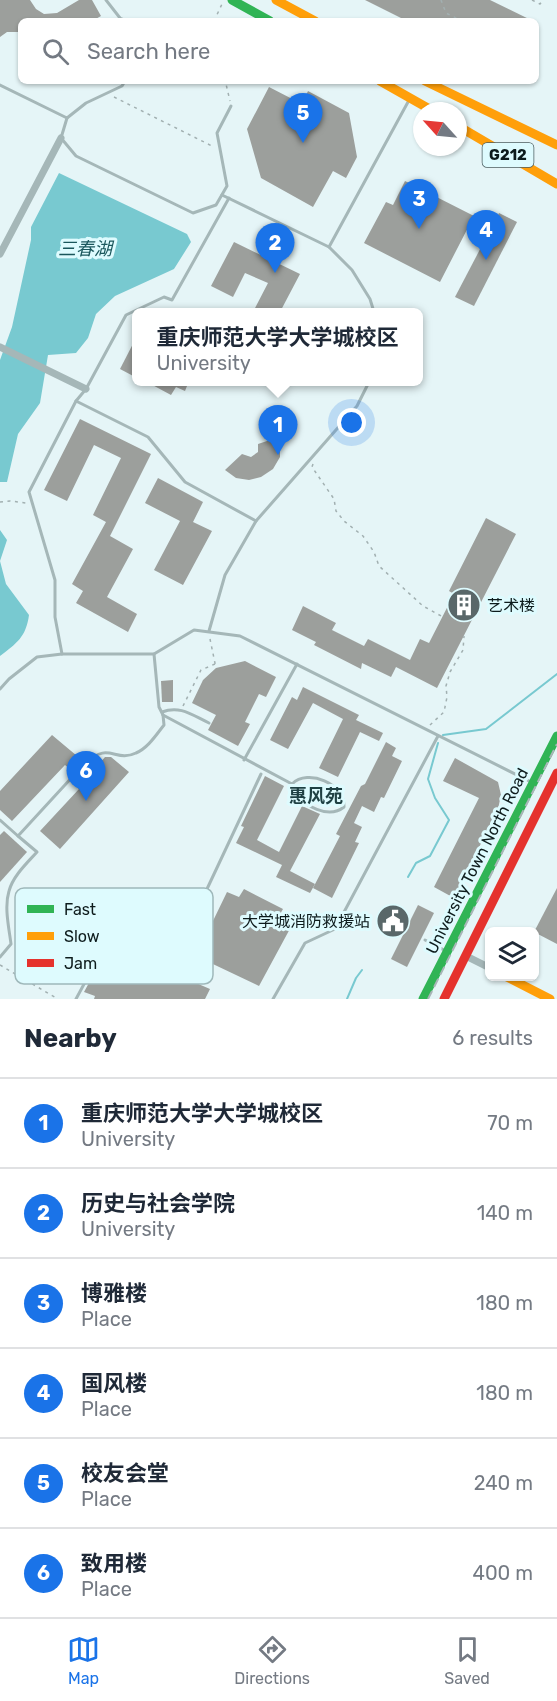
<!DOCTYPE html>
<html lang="en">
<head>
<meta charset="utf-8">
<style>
	:root { --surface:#fff; --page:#f6f6f7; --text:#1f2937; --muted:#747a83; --line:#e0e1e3; --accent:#1a73e8 }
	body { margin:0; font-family:Rubik,"Noto Sans SC",sans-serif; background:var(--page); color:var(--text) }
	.controls { position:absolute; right:18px; bottom:18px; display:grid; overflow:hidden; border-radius:9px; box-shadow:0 2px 4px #0004 }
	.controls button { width:54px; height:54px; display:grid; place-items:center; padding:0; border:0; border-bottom:2px solid var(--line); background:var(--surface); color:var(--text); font:30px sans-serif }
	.compass { position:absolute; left:413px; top:102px; width:54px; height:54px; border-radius:50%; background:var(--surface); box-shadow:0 2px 4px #0004; rotate:297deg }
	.you { position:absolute; left:352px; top:423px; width:21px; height:21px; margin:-15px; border:4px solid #fff; border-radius:50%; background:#1a73e8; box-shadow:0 0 0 9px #1a73e833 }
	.badge { display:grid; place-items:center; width:39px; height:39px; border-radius:50%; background:var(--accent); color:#fff; font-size:20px; font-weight:700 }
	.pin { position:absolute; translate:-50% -50px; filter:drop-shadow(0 2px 3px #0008) }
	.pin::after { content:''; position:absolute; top:32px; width:21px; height:18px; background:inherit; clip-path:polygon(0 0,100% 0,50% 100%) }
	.popup { position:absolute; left:132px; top:308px; width:291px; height:78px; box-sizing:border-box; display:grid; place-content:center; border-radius:9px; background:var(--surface); filter:drop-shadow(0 2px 4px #0005); font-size:20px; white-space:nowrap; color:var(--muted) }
	.popup b { font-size:22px; color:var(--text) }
	.popup::after { content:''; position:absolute; left:50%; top:100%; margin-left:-12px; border:12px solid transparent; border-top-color:var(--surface) }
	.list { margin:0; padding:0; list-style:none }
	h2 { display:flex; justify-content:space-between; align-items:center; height:78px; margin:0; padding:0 24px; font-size:26px }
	h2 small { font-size:20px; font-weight:400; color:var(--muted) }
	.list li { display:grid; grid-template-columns:39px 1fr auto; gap:18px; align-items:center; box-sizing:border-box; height:90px; padding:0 24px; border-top:2px solid var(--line) }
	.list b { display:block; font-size:22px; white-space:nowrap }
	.list p { margin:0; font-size:20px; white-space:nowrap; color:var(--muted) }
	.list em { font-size:20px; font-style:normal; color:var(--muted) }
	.icon { flex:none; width:33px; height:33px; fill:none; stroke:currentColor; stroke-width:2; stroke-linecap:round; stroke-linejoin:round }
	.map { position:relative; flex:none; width:557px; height:999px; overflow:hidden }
	.search { position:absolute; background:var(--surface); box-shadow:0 2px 4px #0004; left:18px; right:18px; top:18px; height:66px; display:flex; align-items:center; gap:15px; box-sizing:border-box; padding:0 21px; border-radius:9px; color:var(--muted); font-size:22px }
	.sheet { height:618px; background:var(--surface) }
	nav { display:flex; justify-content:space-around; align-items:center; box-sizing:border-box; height:84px; border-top:2px solid var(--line); background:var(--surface); font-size:16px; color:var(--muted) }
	nav a { display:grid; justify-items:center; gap:3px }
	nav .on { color:var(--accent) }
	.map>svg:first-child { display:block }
</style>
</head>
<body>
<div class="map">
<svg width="557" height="999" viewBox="0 0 557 999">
	<rect width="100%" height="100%" fill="#e5f5f7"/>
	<g fill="#78c9d0">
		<path d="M59,173l128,61 4,8 -17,27 -59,27 -19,18 -8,24 -12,15 -28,2 -8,48 -22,31 -11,48h-7v-122l12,-33 19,-87v-13z"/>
		<path d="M0,530l7,10 -7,21 6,23 23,31c-3,22 -12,28 -29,41z"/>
	</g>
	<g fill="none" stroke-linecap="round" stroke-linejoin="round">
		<g stroke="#78c9d0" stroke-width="2">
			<path d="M443,735l43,-6 71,-55"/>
			<path d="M408,877l8,-14 14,-7 19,-36 -14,-22 -7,-19 10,-36"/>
			<path d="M347,999l9,-21 6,-8"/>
		</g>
	</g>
	<g fill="#9c9f9c">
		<path d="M0,0h30l6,9 8,5 13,-1 22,-13h13l9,16 -9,5h-71v11h-14l-7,5z"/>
		<path d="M365,0h125l43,21h-126z"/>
		<path d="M269,87l33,17 6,-13 41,22 8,44 -11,21 -13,-7 -20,36 -52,-29 -14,-49z"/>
		<path d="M405,181l69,35 -34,66 -76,-39 22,-41 7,3z"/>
		<path d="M499,213l18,9 -43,84 -19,-9z"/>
		<path d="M234,242l66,32 -20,38h-27l15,-29 -23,-10 -12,24 -22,-11z"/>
		<path d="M137,336v42l-17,-9z"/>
		<path d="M145,381h44l-4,10 -9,-4 -5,8z"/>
		<path d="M80,419l71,35 -41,82 23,13 -26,48 30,17 -9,18 -52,-29 7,-12 -11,-7 34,-62 -13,-7 28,-57 -27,-13 -27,56 -23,-11z"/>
		<path d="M270,440l10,5v12l-7,12 -12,8 -12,3 -13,-2 -11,-8 17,-16 9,3 7,-5v-8z"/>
		<path d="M158,478l45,24 -10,20 19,9 -29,54 -29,-15 26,-49 -35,-18z"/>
		<path d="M486,518l30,16 -79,154 -41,-21 -5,10 -29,-14 -1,6 -47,-24 2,-3 -24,-12 11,-24 33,17 -4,7 32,16 4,-7 42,21 10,-21 9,4 25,-49 -5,-3z"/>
		<path d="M245,661l31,16 -10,20 -7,-3 -14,28 5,2 -12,22 -30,-16 8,-15 -24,-12 11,-23 13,-12z"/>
		<path d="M173,680v22h-11l-1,-21z"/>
		<path d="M303,687l56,28 -3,5 27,13 -4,8 -19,-9 -22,45 -19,-9 24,-49 -30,-16 -25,46 -18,-9 22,-43 5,3z"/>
		<path d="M52,735l31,26 1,5h5l5,4 11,-13h6l18,15 -69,77 -20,-18 39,-42 -7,-6 6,-8 -1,-4h-5l-7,-6 -53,56 -12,-11v-19z"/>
		<path d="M386,742l10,6 -4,8 10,5 -18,37 -3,-1 -7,15 -12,-6 -8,17 8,4 -7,15 4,1 -27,55 -19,-10 27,-52 -4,-2 25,-48 4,-2z"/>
		<path d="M455,758l43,24 3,13 -3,14 -44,89 -20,-11 45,-89 -36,-17z"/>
		<path d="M265,776l19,10 -27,54 22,12 23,-46 18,8 -30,57 25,13 -5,9 -34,-16 6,-12 -46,-22 8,-16 -3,-1z"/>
		<path d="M4,831l23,21 -27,30v-47z"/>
		<path d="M557,888v56l-23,-12z"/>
		<path d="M244,889l39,20 -4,7 13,9 -33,61 -63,-30 31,-64 12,5z"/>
		<path d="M418,905l16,8 -27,54 -16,-8z"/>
		<path d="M114,937l16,7 22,20 58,25 -5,10h-111l1,-3 -11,-4z"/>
	</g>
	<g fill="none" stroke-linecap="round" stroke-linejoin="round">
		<g stroke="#a2b0b1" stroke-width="1.5" stroke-dasharray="3 4.5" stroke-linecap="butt">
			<path d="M441,0l5,13 16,8"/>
			<path d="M532,0l8,4 3,-4"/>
			<path d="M214,21l8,-17"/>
			<path d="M221,81l5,3 4,17"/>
			<path d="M114,97l100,50"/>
			<path d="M313,464l-1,3 22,32 2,12 8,10 19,15 11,16 5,14 44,40 20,11"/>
			<path d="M0,502l10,-1 16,2"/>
			<path d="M210,639l6,29"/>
			<path d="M183,706l18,-36 14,-6"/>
			<path d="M430,725l14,-13 3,-15 -1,-11 4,-14 13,-22 1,-14"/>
			<path d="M184,935l13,-25"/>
			<path d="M0,965l58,34"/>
		</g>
		<g stroke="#a5b7b8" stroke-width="3">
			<path d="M106,0l14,18 6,3"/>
			<path d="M0,85l67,33 19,-15 36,-17 3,-5"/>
			<path d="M67,118l-6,20 15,18 117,57 23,-8 11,-19 -10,-53 14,-27"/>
			<path d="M222,195l107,52 23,23 18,29 4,13"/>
			<path d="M329,247l79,-145"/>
			<path d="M76,401l72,36 37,45 71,39"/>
			<path d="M209,631l16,-56 31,-54 101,-115 12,-24"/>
			<path d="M62,654l-7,-37v-37l-26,-88 47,-91 10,-12 40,-74 38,-18 8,3 57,-102"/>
			<path d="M0,689l9,-10 28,-22 25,-3h92l40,-24 46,6 291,146"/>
			<path d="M162,712c18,-7 30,3 47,11"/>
			<path d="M163,715l129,69v9c13,12 36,27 52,14 1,-23 -36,-39 -52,-23"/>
			<path d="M244,760l53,-96"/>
			<path d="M86,763c23,-22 29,0 50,-10 12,-5 20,-18 28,-28l-1,-10 -4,-8 -5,-53"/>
			<path d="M0,820l18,16"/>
			<path d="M425,940l21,11"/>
			<path d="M0,957l11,-13c-2,-16 -7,-37 -2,-53 4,-15 18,-28 28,-39l-19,-16 57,-62"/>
			<path d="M76,999l35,-65 27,-18 18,-17 20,-3 23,10 62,-132"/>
			<path d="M273,999l32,-56 30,-14 103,-193"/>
		</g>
		<g stroke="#a5b7b8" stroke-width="7">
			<path d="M0,254l61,-116"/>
			<path d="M0,347l86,42"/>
			<path d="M466,956l24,12"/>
		</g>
		<g stroke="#30b455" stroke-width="9">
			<path d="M232,0l38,21"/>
			<path d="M423,999l134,-263"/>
		</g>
		<g stroke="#ff9f0a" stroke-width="9">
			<path d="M276,0l39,21"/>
			<path d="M380,81l53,30"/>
			<path d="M425,81l132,64"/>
			<path d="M458,126l99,58"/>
			<path d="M505,976l45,23"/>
		</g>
		<path stroke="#e5322d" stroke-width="9" d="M444,999l113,-226"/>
		<path stroke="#a8b5b7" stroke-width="2" stroke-dasharray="9 4.5" stroke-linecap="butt" d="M428,999l129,-255"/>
	</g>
	<defs>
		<symbol id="building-disc" viewBox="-11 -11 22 22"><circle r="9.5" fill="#596769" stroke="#defbfe"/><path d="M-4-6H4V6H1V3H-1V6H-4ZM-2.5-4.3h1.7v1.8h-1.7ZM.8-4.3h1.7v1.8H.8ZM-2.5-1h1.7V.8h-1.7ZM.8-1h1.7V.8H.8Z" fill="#fff"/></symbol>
		<symbol id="civic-disc" viewBox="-11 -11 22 22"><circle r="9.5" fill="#596769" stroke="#defbfe"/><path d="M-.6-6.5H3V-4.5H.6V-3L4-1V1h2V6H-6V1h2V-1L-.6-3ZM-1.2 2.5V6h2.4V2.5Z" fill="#fff"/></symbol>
	</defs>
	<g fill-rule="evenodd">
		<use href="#building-disc" x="445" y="586" width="38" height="38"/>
		<use href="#civic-disc" x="374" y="902" width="38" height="38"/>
	</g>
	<g text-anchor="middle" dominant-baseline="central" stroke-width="6" stroke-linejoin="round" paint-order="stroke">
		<rect fill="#defbfe" stroke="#4c5e60" stroke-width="1.5" x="482.5" y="143" width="51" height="24" rx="4.5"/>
		<g font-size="15" font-weight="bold" fill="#0d1b1c">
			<text x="508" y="155">G212</text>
		</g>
		<g font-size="16" fill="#0d1b1c" stroke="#defbfe" text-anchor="start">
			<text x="487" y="605">艺术楼</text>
			<text x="370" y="921" text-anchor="end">大学城消防救援站</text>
		</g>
		<g font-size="16" fill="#0d1b1c" stroke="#defbfe">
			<text transform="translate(477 861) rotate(-63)">University Town North Road</text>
		</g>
		<g font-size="18" font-style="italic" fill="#1a575c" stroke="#defbfe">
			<text x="85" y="249">三春湖</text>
		</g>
		<g font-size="18" font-weight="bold" fill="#1f4043" stroke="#defbfe">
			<text x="316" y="796">惠风苑</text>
		</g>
	</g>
	<rect x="15" y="888" width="198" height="96" rx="9" fill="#defbfe" stroke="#9fb8ba" stroke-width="1.5"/>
	<rect x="27" y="905" width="27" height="8" fill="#30b455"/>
	<rect x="27" y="932" width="27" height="8" fill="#ff9f0a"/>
	<rect x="27" y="959" width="27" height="8" fill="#e5322d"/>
	<g font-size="16" fill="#0d1b1c">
		<text x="64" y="915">Fast</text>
		<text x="64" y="942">Slow</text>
		<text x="64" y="969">Jam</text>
	</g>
</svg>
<div class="controls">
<button><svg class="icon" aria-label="layers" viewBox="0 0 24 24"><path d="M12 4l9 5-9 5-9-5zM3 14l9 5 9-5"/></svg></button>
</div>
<svg class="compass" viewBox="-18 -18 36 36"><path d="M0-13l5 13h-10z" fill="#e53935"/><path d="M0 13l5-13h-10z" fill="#747a83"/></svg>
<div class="you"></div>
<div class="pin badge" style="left:278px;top:455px">1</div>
<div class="popup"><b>重庆师范大学大学城校区</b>University</div>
<div class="pin badge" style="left:275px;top:273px">2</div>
<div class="pin badge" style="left:419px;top:229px">3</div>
<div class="pin badge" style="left:486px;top:260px">4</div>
<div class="pin badge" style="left:303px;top:143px">5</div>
<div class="pin badge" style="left:86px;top:801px">6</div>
<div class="search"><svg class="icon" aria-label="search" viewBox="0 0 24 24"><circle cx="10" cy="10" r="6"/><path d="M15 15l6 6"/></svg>Search here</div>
</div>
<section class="sheet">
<h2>Nearby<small>6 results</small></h2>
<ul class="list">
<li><span class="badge">1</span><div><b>重庆师范大学大学城校区</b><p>University</p></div><em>70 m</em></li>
<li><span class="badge">2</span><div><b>历史与社会学院</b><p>University</p></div><em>140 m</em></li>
<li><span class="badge">3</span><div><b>博雅楼</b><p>Place</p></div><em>180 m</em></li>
<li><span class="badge">4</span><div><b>国风楼</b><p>Place</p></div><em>180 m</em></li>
<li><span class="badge">5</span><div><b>校友会堂</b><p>Place</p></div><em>240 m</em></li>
<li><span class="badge">6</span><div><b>致用楼</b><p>Place</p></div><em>400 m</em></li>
</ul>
</section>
<nav>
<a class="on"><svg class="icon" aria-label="map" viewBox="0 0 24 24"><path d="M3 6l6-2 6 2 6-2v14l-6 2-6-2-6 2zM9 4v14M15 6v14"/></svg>Map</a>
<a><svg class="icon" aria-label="directions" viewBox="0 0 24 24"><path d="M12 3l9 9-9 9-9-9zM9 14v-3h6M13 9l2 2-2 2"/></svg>Directions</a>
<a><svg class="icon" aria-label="saved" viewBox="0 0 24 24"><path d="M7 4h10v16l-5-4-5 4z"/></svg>Saved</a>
</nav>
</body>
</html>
